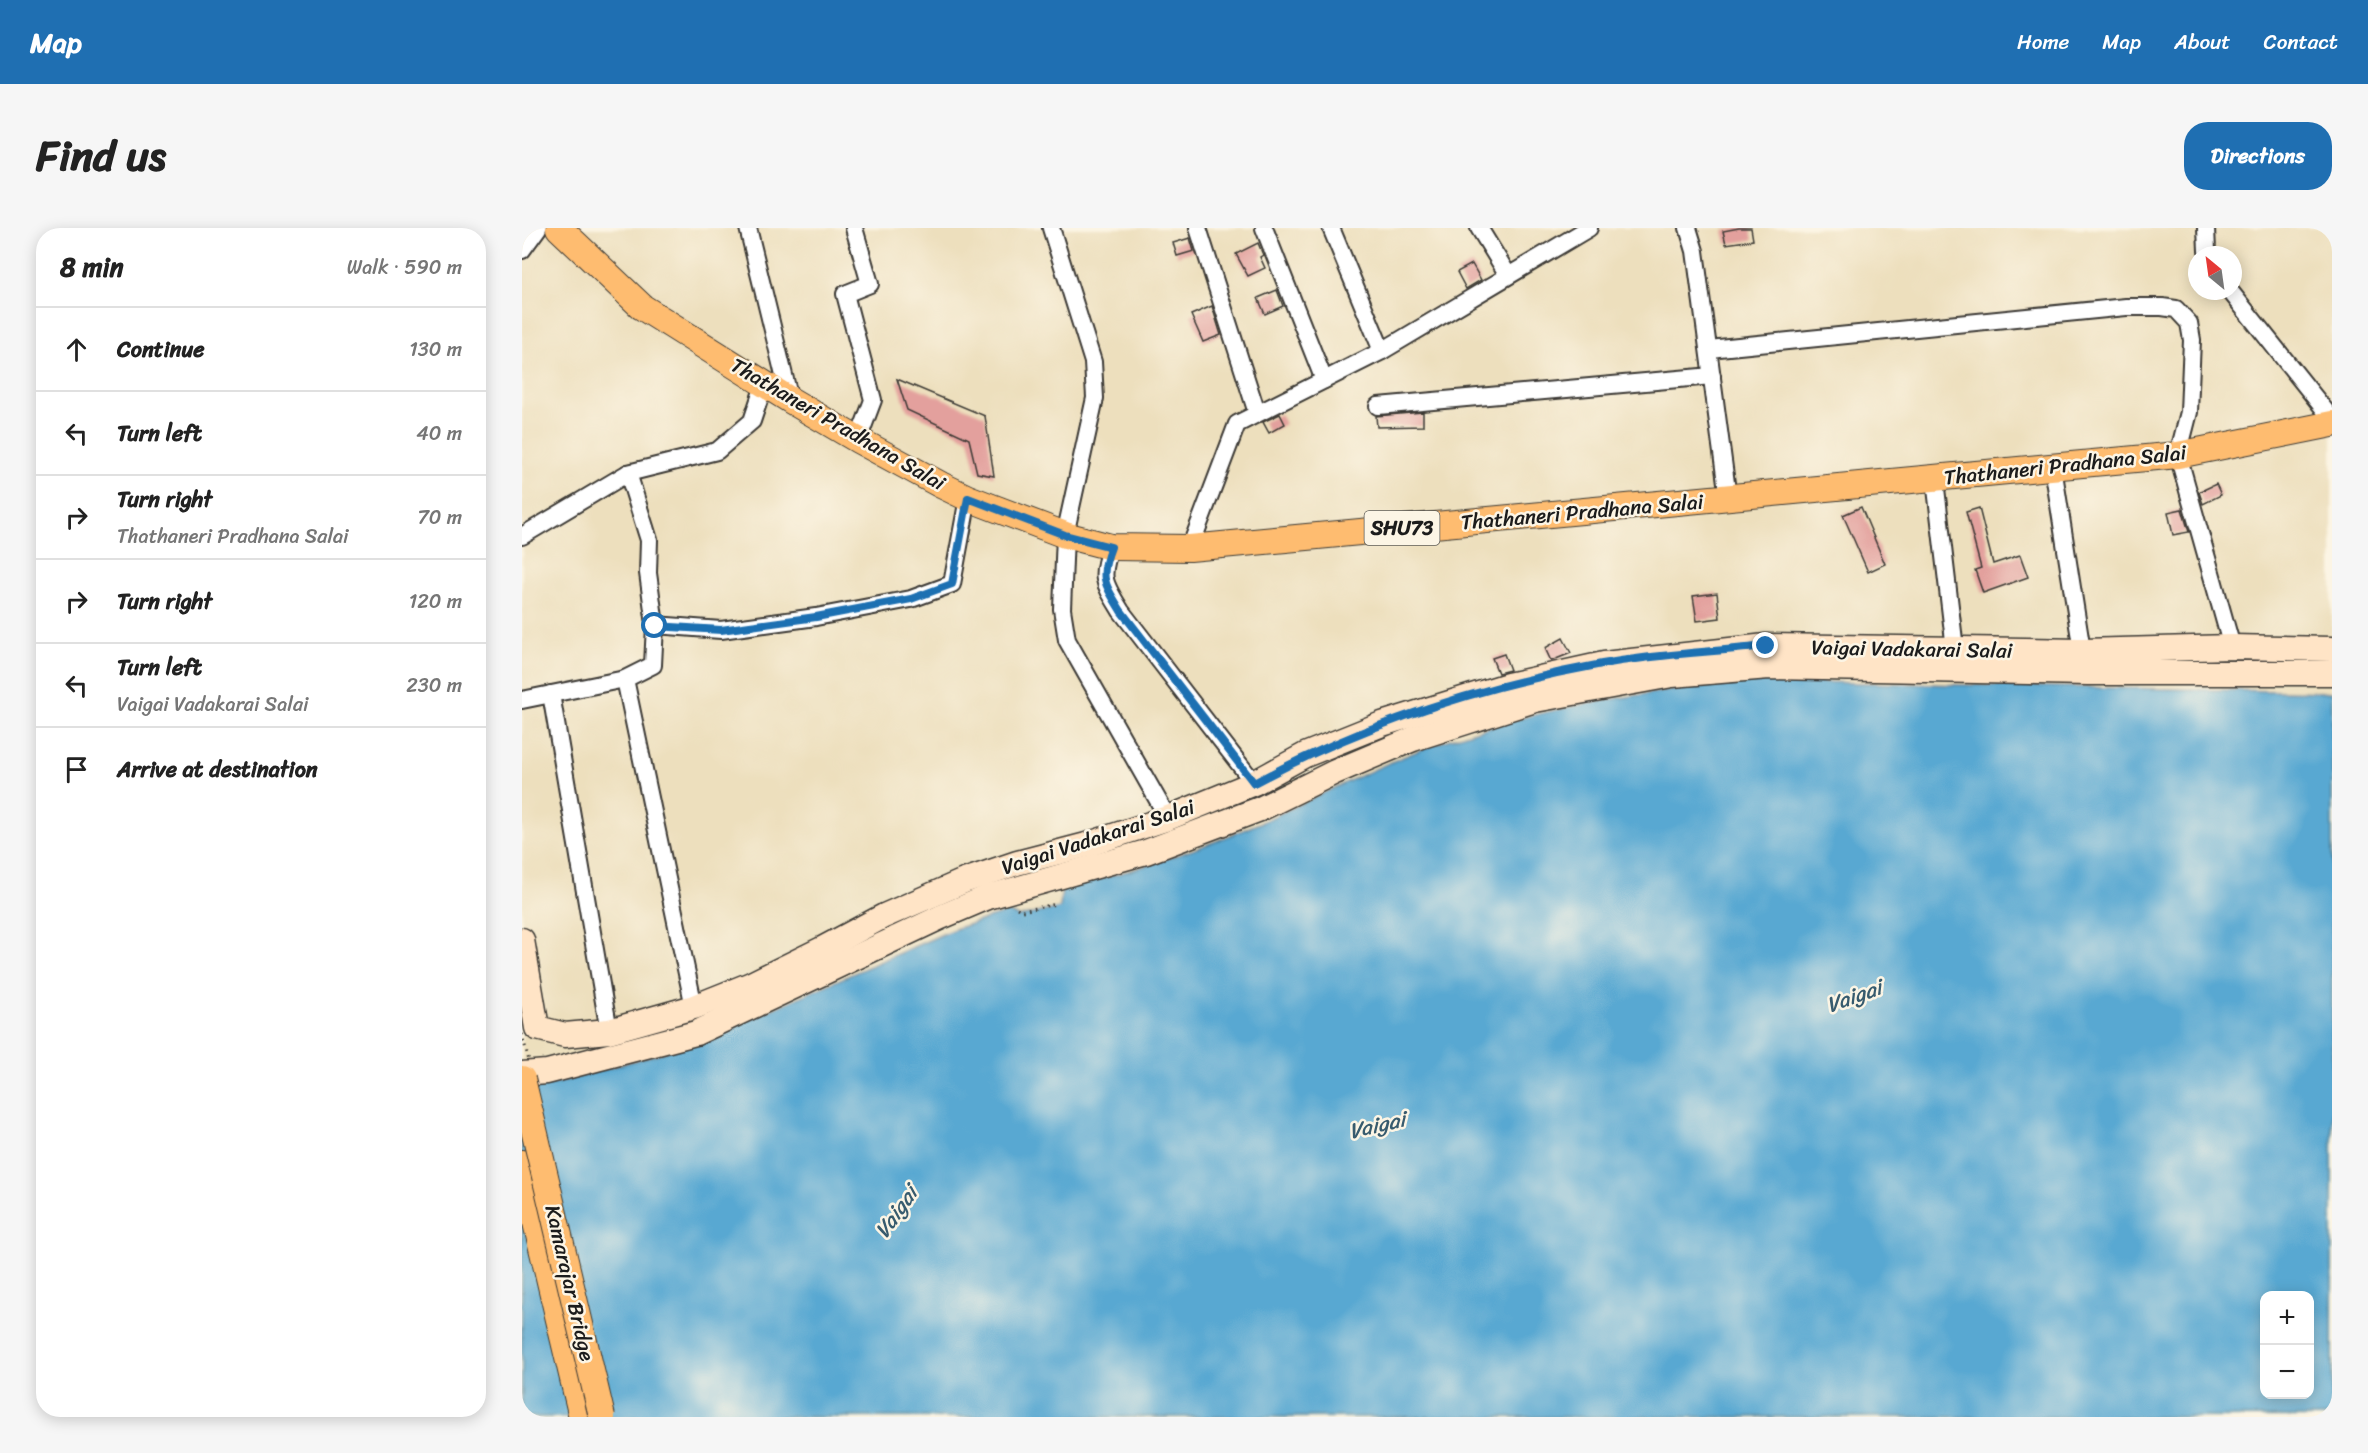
<!DOCTYPE html>
<html lang="en">
<head>
<meta charset="utf-8">
<style>
	:root { --surface:#fff; --page:#f6f6f6; --text:#222; --muted:#767676; --line:#e0e0e0; --accent:#1f6fb2 }
	body { margin:0; font-family:Sriracha,sans-serif; background:var(--page); color:var(--text) }
	.controls { position:absolute; right:18px; bottom:18px; display:grid; overflow:hidden; border-radius:12px; box-shadow:0 3px 15px #0003 }
	.controls button { width:54px; height:54px; display:grid; place-items:center; padding:0; border:0; border-bottom:2px solid var(--line); background:var(--surface); color:var(--text); font:30px sans-serif }
	.compass { position:absolute; left:1666px; top:18px; width:54px; height:54px; border-radius:50%; background:var(--surface); box-shadow:0 3px 15px #0003; rotate:331deg }
	.stop { position:absolute; width:18px; height:18px; margin:-14px; border:4px solid #1f6fb2; border-radius:50%; background:#fff }
	.stop.end { background:#1f6fb2; border-color:#fff; box-shadow:0 2px 6px #0008 }
	.list { margin:0; padding:0; list-style:none }
	h2 { display:flex; justify-content:space-between; align-items:center; height:78px; margin:0; padding:0 24px; font-size:26px }
	h2 small { font-size:20px; font-weight:400; color:var(--muted) }
	.list li { display:grid; grid-template-columns:39px 1fr auto; gap:18px; align-items:center; box-sizing:border-box; height:84px; padding:0 24px; border-top:2px solid var(--line) }
	.list b { display:block; font-size:22px; white-space:nowrap }
	.list p { margin:0; font-size:20px; white-space:nowrap; color:var(--muted) }
	.list em { font-size:20px; font-style:normal; color:var(--muted) }
	.icon { flex:none; width:33px; height:33px; fill:none; stroke:currentColor; stroke-width:2; stroke-linecap:round; stroke-linejoin:round }
	.map { position:relative; flex:none; width:1810px; height:1189px; overflow:hidden; border-radius:24px }
	header { display:flex; align-items:center; gap:36px; box-sizing:border-box; height:84px; padding:0 30px; background:var(--accent); color:#fff }
	header strong { font-size:28px }
	nav { display:flex; gap:33px; margin-inline-start:auto; font-size:21px }
	.intro { display:flex; align-items:center; justify-content:space-between; box-sizing:border-box; height:144px; padding:0 36px }
	h1 { margin:0; font-size:42px }
	.button { padding:15px 27px; border-radius:24px; background:var(--accent); color:#fff; font-size:21px; font-weight:700 }
	main { display:flex; gap:36px; padding:0 36px }
	aside { flex:1; background:var(--surface); border-radius:24px; box-shadow:0 3px 15px #0003 }
	.map>svg:first-child { display:block }
</style>
</head>
<body>
<header>
<strong>Map</strong>
<nav><a>Home</a><a>Map</a><a>About</a><a>Contact</a></nav>
</header>
<div class="intro"><h1>Find us</h1><a class="button">Directions</a></div>
<main>
<aside>
<h2>8 min<small>Walk · 590 m</small></h2>
<ul class="list">
<li><svg class="icon" aria-label="ahead" viewBox="0 0 24 24"><path d="M12 20V5M6 11l6-6 6 6"/></svg><div><b>Continue</b></div><em>130 m</em></li>
<li><svg class="icon" aria-label="left" viewBox="0 0 24 24"><path d="M17 20v-9H6M10 6l-5 5 5 5"/></svg><div><b>Turn left</b></div><em>40 m</em></li>
<li><svg class="icon" aria-label="right" viewBox="0 0 24 24"><path d="M7 20v-9h11M14 6l5 5-5 5"/></svg><div><b>Turn right</b><p>Thathaneri Pradhana Salai</p></div><em>70 m</em></li>
<li><svg class="icon" aria-label="right" viewBox="0 0 24 24"><path d="M7 20v-9h11M14 6l5 5-5 5"/></svg><div><b>Turn right</b></div><em>120 m</em></li>
<li><svg class="icon" aria-label="left" viewBox="0 0 24 24"><path d="M17 20v-9H6M10 6l-5 5 5 5"/></svg><div><b>Turn left</b><p>Vaigai Vadakarai Salai</p></div><em>230 m</em></li>
<li><svg class="icon" aria-label="arrive" viewBox="0 0 24 24"><path d="M6 21V4h12l-3 4 3 4H6"/></svg><div><b>Arrive at destination</b></div></li>
</ul>
</aside>
<div class="map">
<svg width="1810" height="1189" viewBox="0 0 1810 1189">
	<rect width="100%" height="100%" fill="#fcf5e5"/>
	<filter id="ink" filterUnits="userSpaceOnUse"><feTurbulence type="fractalNoise" baseFrequency=".0167" numOctaves="2"/><feDisplacementMap in="SourceGraphic" scale="12" xChannelSelector="R" yChannelSelector="G"/><feConvolveMatrix kernelMatrix="1 2 1 2 8 2 1 2 1" color-interpolation-filters="sRGB"/></filter>
	<filter id="wash" filterUnits="userSpaceOnUse"><feTurbulence type="fractalNoise" baseFrequency=".008" numOctaves="4" result="noise"/><feDisplacementMap in="SourceGraphic" scale="24" xChannelSelector="R" yChannelSelector="G"/><feGaussianBlur stdDeviation="1.35" result="paint"/><feColorMatrix in="noise" values="0 0 0 0 0 0 0 0 0 0 0 0 0 0 0 0 0 1.4 0 .05"/><feComposite in="paint" operator="in"/></filter>
	<g filter="url(#wash)">
		<rect width="100%" height="100%" fill="#eddfbd"/>
		<path fill="#58a8d2" stroke="#3a6277" stroke-width="1.5" fill-rule="evenodd" d="M1240,453l570,11v725h-1810v-327l35,-7 138,-40 257,-113 55,-18 12,5 41,-9 2,-19c69,-17 137,-39 202,-68 62,-28 122,-60 186,-82 101,-34 206,-49 312,-58zM1742,1068h46v98h-46z"/>
		<g id="blocks">
			<g fill="#e3a09d">
				<path d="M1217,0h12l2,12 -27,4 -3,-13z"/>
				<path d="M668,10l4,13 -17,5 -4,-13z"/>
				<path d="M736,15l5,12 -3,2 5,11 -17,8 -12,-22z"/>
				<path d="M950,36l9,16 -15,9 -9,-17z"/>
				<path d="M755,62l6,16 -18,8 -7,-16z"/>
				<path d="M690,78l9,29 -18,7 -12,-27z"/>
				<path d="M375,151l88,37 9,60 -17,-3 -8,-34 -62,-29z"/>
				<path d="M901,184v14l-46,1 -1,-11z"/>
				<path d="M758,186l5,10 -16,9 -6,-11z"/>
				<path d="M1694,256l5,11 -18,9 -4,-12z"/>
				<path d="M1339,279l24,57 -17,8 -25,-57z"/>
				<path d="M1457,280l14,56 27,-9 8,22 -45,16 -8,-23 6,-2 -15,-56z"/>
				<path d="M1660,281l7,23 -16,3 -5,-23z"/>
				<path d="M1195,365l3,25 -23,3 -4,-25z"/>
				<path d="M1041,410l8,15 -20,8 -6,-13z"/>
				<path d="M982,426l6,16 -12,3 -6,-15z"/>
			</g>
		</g>
	</g>
	<g filter="url(#ink)">
		<use href="#blocks" fill-opacity="0" stroke="#3b3934" stroke-width="1.5"/>
		<g fill="none" stroke-linecap="round" stroke-linejoin="round">
			<defs>
				<g id="minor">
					<path d="M226,0l42,172"/>
					<path d="M332,0l16,56 -25,10 28,106 -15,40"/>
					<path d="M529,0l42,134 2,36 -30,137 -3,74 5,31 101,178"/>
					<path d="M676,0l59,185"/>
					<path d="M742,0l60,152"/>
					<path d="M957,0l29,47"/>
					<path d="M1166,0l7,23 33,247"/>
					<path d="M1684,0l1,23 2,4"/>
					<path d="M0,22l16,-22"/>
					<path d="M1708,63l102,128"/>
					<path d="M1187,121l417,-42h36l14,2 13,14 3,17 -3,72 -11,43 54,192"/>
					<path d="M860,123l207,-123"/>
					<path d="M856,178l334,-30"/>
					<path d="M1531,239l29,184"/>
					<path d="M1413,252l20,169"/>
					<path d="M0,308l106,-63 89,-22 35,-30 13,-39"/>
					<path d="M589,319c-12,31 -7,36 10,64l133,172"/>
					<path d="M668,320l47,-124 145,-73 -51,-123"/>
					<path d="M133,397l66,5 95,-13 95,-18 41,-15 16,-86"/>
					<path d="M103,451l69,328"/>
					<path d="M29,466l58,337"/>
					<path d="M0,472l103,-21 28,-14 2,-40 -7,-52 1,-33 -21,-67"/>
				</g>
				<g id="secondary">
					<path d="M0,712l15,88 28,7 44,-4 85,-24 55,-22 73,-36 62,-33 80,-35 53,-18 69,-18 82,-27 86,-35 51,-28 77,-31 126,-39 96,-21 162,-18 316,5 150,-4 100,2"/>
					<path d="M0,846l25,-2 149,-39 245,-116 47,-20 158,-45 114,-43 75,-37 78,-33 122,-39 137,-25 97,-8 318,6h245"/>
				</g>
				<g id="primary">
					<path d="M37,0l83,79 148,93 68,40 83,45 27,13 97,37 46,12 79,1 988,-93 154,-31"/>
					<path d="M0,935l60,254"/>
				</g>
			</defs>
			<use href="#minor" stroke="#3b3934" stroke-width="20"/>
			<use href="#secondary" stroke="#3b3934" stroke-width="27"/>
			<use href="#primary" stroke="#3b3934" stroke-width="28"/>
			<path stroke="#3b3934" stroke-width="3" stroke-dasharray="1.5 4.5" stroke-linecap="butt" d="M495,680l5,3 34,-7"/>
			<use href="#minor" stroke="#fff" stroke-width="16"/>
			<use href="#secondary" stroke="#ffe4c6" stroke-width="24"/>
			<use href="#primary" stroke="#febc70" stroke-width="26"/>
			<defs>
				<path id="primary-bridge" d="M0,851l80,338"/>
			</defs>
			<use href="#primary-bridge" stroke="#3b3934" stroke-width="28" stroke-linecap="butt"/>
			<path stroke="#3b3934" stroke-width="3" stroke-dasharray="1.5 4.5" stroke-linecap="butt" d="M0,806l7,27"/>
			<use href="#primary-bridge" stroke="#febc70" stroke-width="26"/>
		</g>
	</g>
	<g fill="none" stroke-linecap="round" stroke-linejoin="round" filter="url(#ink)">
		<path stroke="#1f6fb2" stroke-width="8" d="M133,398l66,4 95,-13 95,-18 41,-15 16,-86 97,37 46,12c-12,31 -7,36 10,64l133,172c108,-58 227,-97 348,-119 54,-10 110,-12 164,-18"/>
	</g>
	<g text-anchor="middle" dominant-baseline="central" stroke-width="5" stroke-linejoin="round" paint-order="stroke">
		<rect fill="#fcf5e5" stroke="#5f5d58" stroke-width="1.5" x="842.5" y="283" width="75" height="34" rx="4.5"/>
		<g font-size="20" font-weight="bold" fill="#1c1c1c">
			<text x="880" y="300">SHU73</text>
		</g>
		<g font-size="21" fill="#1c1c1c" stroke="#fcf5e5">
			<text transform="translate(316 196) rotate(30)">Thathaneri Pradhana Salai</text>
			<text transform="translate(1543 237) rotate(-6)">Thathaneri Pradhana Salai</text>
			<text transform="translate(1060 284) rotate(-5)">Thathaneri Pradhana Salai</text>
			<text transform="translate(1390 421) rotate(1)">Vaigai Vadakarai Salai</text>
			<text transform="translate(576 609) rotate(-18)">Vaigai Vadakarai Salai</text>
			<text transform="translate(48 1055) rotate(77)">Kamarajar Bridge</text>
		</g>
		<g font-size="22" font-style="italic" fill="#375b6e" stroke="#fcf5e5">
			<text transform="translate(1332 768) rotate(-20)">Vaigai</text>
			<text transform="translate(855 897) rotate(-13)">Vaigai</text>
			<text transform="translate(374 984) rotate(-55)">Vaigai</text>
		</g>
	</g>
</svg>
<div class="controls">
<button>+</button>
<button>−</button>
</div>
<svg class="compass" viewBox="-18 -18 36 36"><path d="M0-13l5 13h-10z" fill="#e53935"/><path d="M0 13l5-13h-10z" fill="#767676"/></svg>
<div class="stop" style="left:133px;top:398px"></div>
<div class="stop end" style="left:1244px;top:418px"></div>
</div>
</main>
</body>
</html>
